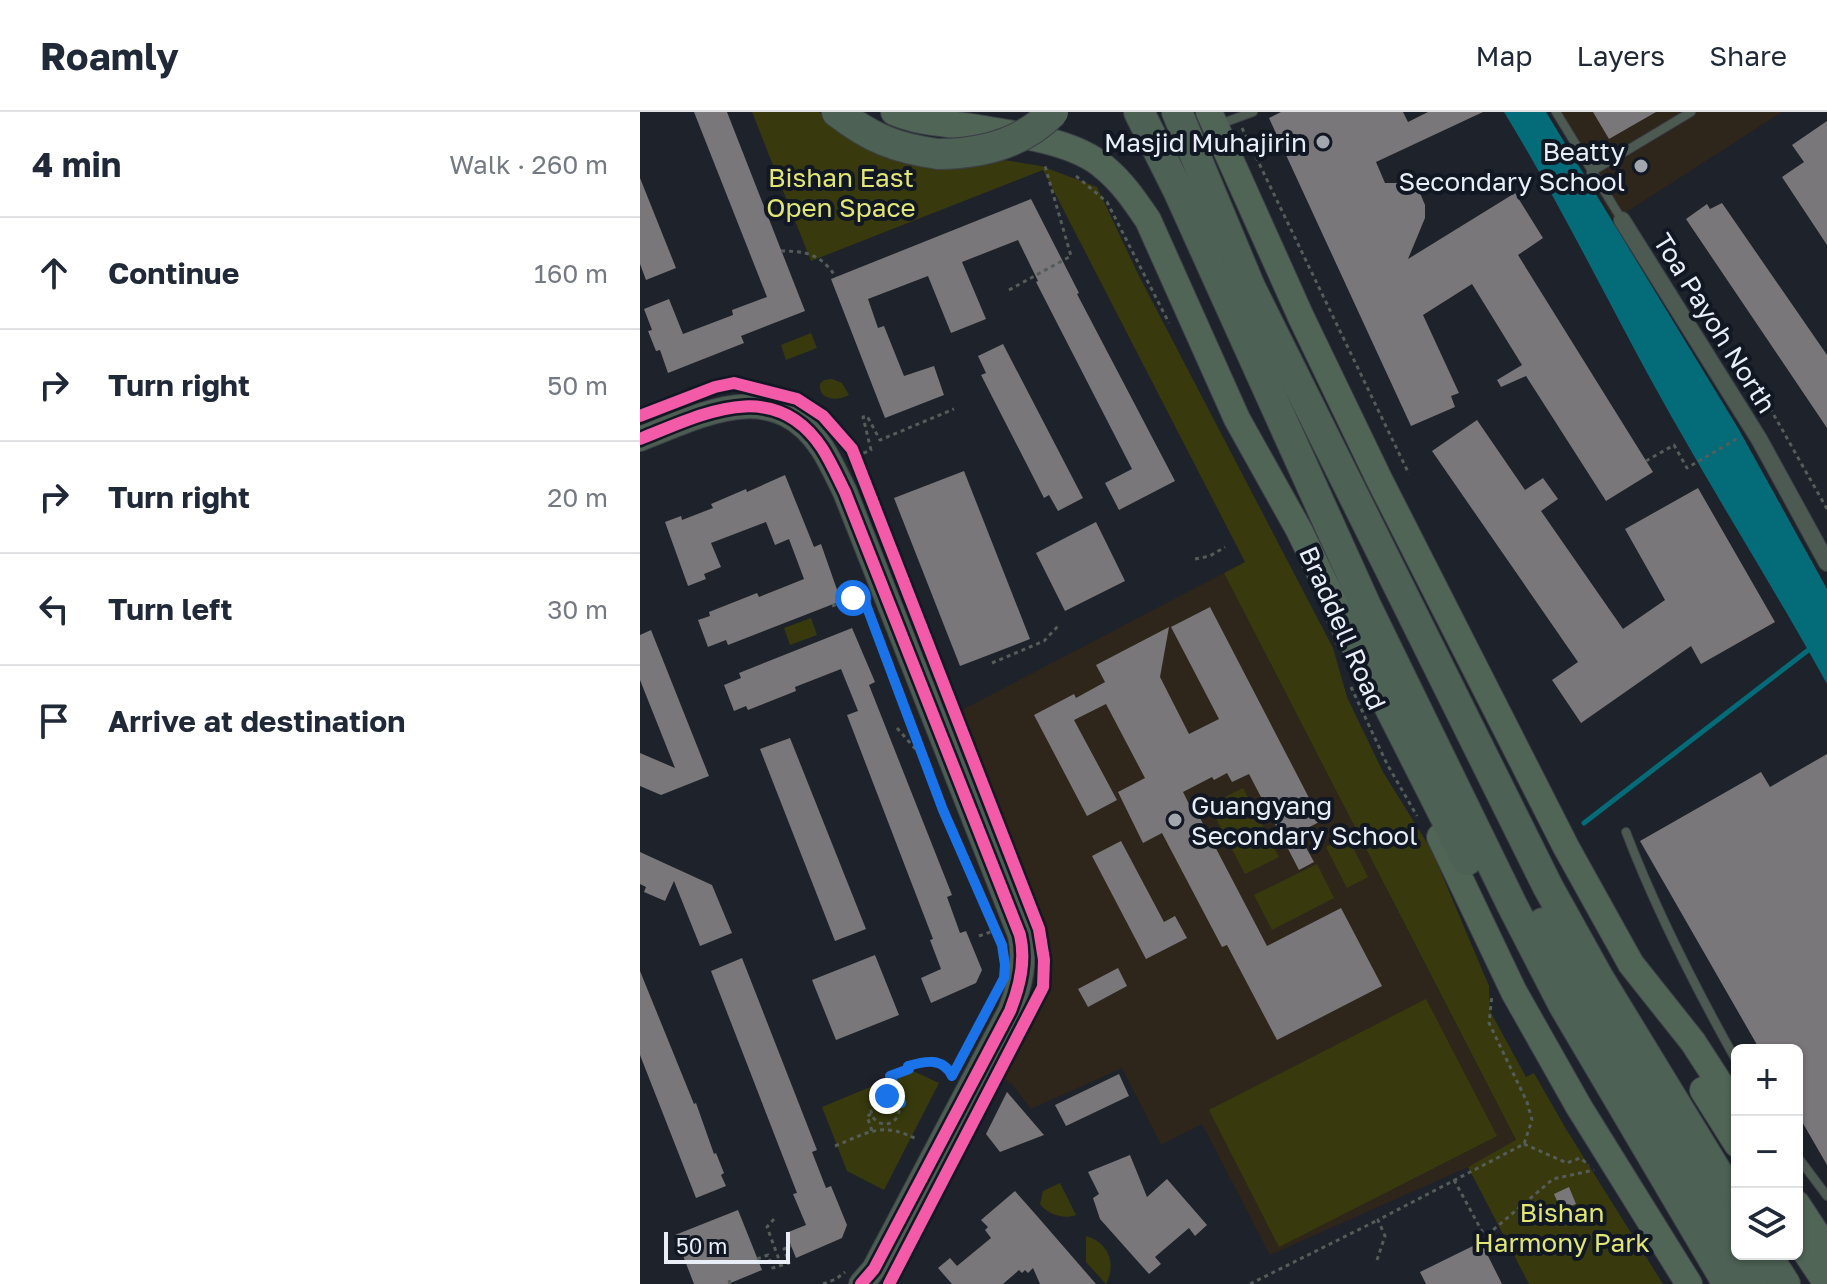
<!DOCTYPE html>
<html lang="en">
<head>
<meta charset="utf-8">
<style>
	:root { --surface:#fff; --page:#f6f6f7; --text:#1f2937; --muted:#747a83; --line:#e0e1e3 }
	body { margin:0; font-family:"Golos Text",sans-serif; background:var(--page); color:var(--text) }
	.controls { position:absolute; right:24px; bottom:24px; display:grid; overflow:hidden; border-radius:12px; box-shadow:0 2px 6px #0004 }
	.controls button { width:72px; height:72px; display:grid; place-items:center; padding:0; border:0; border-bottom:2px solid var(--line); background:var(--surface); color:var(--text); font:40px sans-serif }
	.scale { position:absolute; left:24px; bottom:20px; width:126px; box-sizing:border-box; padding-left:8px; border:4px solid #e9eef7; border-top:0; font-size:22px; line-height:28px; white-space:nowrap; color:#e9eef7; -webkit-text-stroke:6px #111824; paint-order:stroke }
	.stop { position:absolute; width:24px; height:24px; margin:-18px; border:6px solid #1a73e8; border-radius:50%; background:#fff }
	.stop.end { background:#1a73e8; border-color:#fff; box-shadow:0 2px 8px #0008 }
	.list { margin:0; padding:0; list-style:none }
	h2 { display:flex; justify-content:space-between; align-items:center; height:104px; margin:0; padding:0 32px; font-size:34px }
	h2 small { font-size:26px; font-weight:400; color:var(--muted) }
	.list li { display:grid; grid-template-columns:52px 1fr auto; gap:24px; align-items:center; box-sizing:border-box; height:112px; padding:0 32px; border-top:2px solid var(--line) }
	.list b { display:block; font-size:30px; white-space:nowrap }
	.list em { font-size:26px; font-style:normal; color:var(--muted) }
	.icon { flex:none; width:44px; height:44px; fill:none; stroke:currentColor; stroke-width:2; stroke-linecap:round; stroke-linejoin:round }
	.map { position:relative; flex:none; width:1187px; height:1172px; overflow:hidden }
	header { display:flex; align-items:center; gap:48px; box-sizing:border-box; height:112px; padding:0 40px; background:var(--surface); border-bottom:2px solid var(--line) }
	header strong { font-size:38px }
	nav { display:flex; gap:44px; margin-inline-start:auto; font-size:28px }
	main { display:flex }
	aside { flex:1; background:var(--surface) }
	.map>svg:first-child { display:block }
</style>
</head>
<body>
<header>
<strong>Roamly</strong>
<nav><a>Map</a><a>Layers</a><a>Share</a></nav>
</header>
<main>
<aside>
<h2>4 min<small>Walk · 260 m</small></h2>
<ul class="list">
<li><svg class="icon" aria-label="ahead" viewBox="0 0 24 24"><path d="M12 20V5M6 11l6-6 6 6"/></svg><div><b>Continue</b></div><em>160 m</em></li>
<li><svg class="icon" aria-label="right" viewBox="0 0 24 24"><path d="M7 20v-9h11M14 6l5 5-5 5"/></svg><div><b>Turn right</b></div><em>50 m</em></li>
<li><svg class="icon" aria-label="right" viewBox="0 0 24 24"><path d="M7 20v-9h11M14 6l5 5-5 5"/></svg><div><b>Turn right</b></div><em>20 m</em></li>
<li><svg class="icon" aria-label="left" viewBox="0 0 24 24"><path d="M17 20v-9H6M10 6l-5 5 5 5"/></svg><div><b>Turn left</b></div><em>30 m</em></li>
<li><svg class="icon" aria-label="arrive" viewBox="0 0 24 24"><path d="M6 21V4h12l-3 4 3 4H6"/></svg><div><b>Arrive at destination</b></div></li>
</ul>
</aside>
<div class="map">
<svg width="1187" height="1172" viewBox="0 0 1187 1172">
	<rect width="100%" height="100%" fill="#1e222a"/>
	<g fill="#2e261a">
		<path d="M912,0h230l-168,108z"/>
		<path d="M584,461l292,568 -48,26 -198,88 -68,-131 -41,21 -39,-77 -91,41 -19,-25 -8,-5 41,-85 3,-30 -9,-37 -81,-215z"/>
	</g>
	<g fill="#383a0d">
		<path d="M112,0h67l25,22 197,32 56,21 42,89 194,372 14,49 36,75 49,79 57,135 1,25 36,66 8,-4 32,56 97,155h-134l-61,-117 48,-27 -292,-567 21,-11 -202,-392 -232,91z"/>
		<path d="M171,221l6,15 -31,12 -5,-15z"/>
		<path d="M192,267l10,4 7,12c-11,6 -31,6 -29,-11l4,-4z"/>
		<path d="M171,506l6,17 -27,10 -6,-17z"/>
		<path d="M603,676l36,69 -34,17 -36,-69z"/>
		<path d="M707,724l21,41 -21,11 -21,-41z"/>
		<path d="M677,752l17,34 -62,32 -18,-35z"/>
		<path d="M786,887l71,137 -218,111 -70,-137z"/>
		<path d="M271,958l28,13 -55,107 -37,-19 -25,-64z"/>
		<path d="M420,1071l16,32c-12,5 -29,-1 -36,-11l3,-13z"/>
		<path d="M446,1124c22,6 31,28 20,48l-20,-22z"/>
	</g>
	<path fill="#046b78" d="M864,0h42l192,316 89,161v95c-45,-82 -95,-161 -141,-242 -63,-108 -116,-222 -182,-330z"/>
	<g fill="none" stroke-linecap="round" stroke-linejoin="round">
		<path stroke="#046b78" stroke-width="5" d="M944,711l227,-175"/>
	</g>
	<g fill="#797779">
		<path d="M54,0h33l78,199 -64,25 3,7 -76,30 -8,-23 -4,1 -8,-20 4,-1 -8,-21 25,-10 14,35 50,-19 -1,-5 35,-13z"/>
		<path d="M641,0h122l5,10 20,-10h55l-107,50 9,21h17l10,5 8,5 5,12v13l-17,41 107,-66 28,45 -25,17 135,217 -47,29 -80,-125 -25,11 -4,-7 25,-15 -50,-81 -49,31 36,78 -8,3 4,11 -44,19 -142,-308z"/>
		<path d="M953,0h63l-47,27z"/>
		<path d="M1187,9v124l-45,-68 22,-15 -12,-17z"/>
		<path d="M0,66l36,90 -30,12 -6,-16z"/>
		<path d="M391,87l48,94 -2,1 98,187 -56,29 -14,-27 27,-14 -96,-187 2,-1 -20,-41 -56,22 24,57 -35,14 -23,-57 -60,23 10,29 6,-2 20,50 30,-10 10,29 -59,23 -54,-139z"/>
		<path d="M1082,91l105,152v73l-141,-209 21,-15 3,5z"/>
		<path d="M363,232l80,154 -25,13 -9,-16 -5,3 -63,-123 5,-2 -8,-17z"/>
		<path d="M837,308l48,70 18,-12 15,21 -17,12 82,118 42,-29 -40,-71 73,-41 77,134 -74,42 -10,-18 -110,77 -29,-43 26,-18 -146,-211z"/>
		<path d="M324,359l66,168 -70,27 -66,-168z"/>
		<path d="M145,363l29,72 7,-3 20,57 -113,44 -2,-5 -18,7 -10,-27 12,-4 -1,-4 48,-19 2,4 45,-18 -15,-40 -14,6 -9,-23 -55,21 10,24 -17,7 2,5 -18,7 -23,-64 16,-6 1,4 31,-12 -2,-4 35,-15 1,3z"/>
		<path d="M456,410l29,59 -60,30 -29,-58z"/>
		<path d="M570,495l111,214 -23,12 16,29 -15,8 -50,-96 -17,8 -5,-9 -13,7 -2,-3 -29,15 13,26 3,-2 68,130 74,-38 41,78 -105,54 -50,-95 -5,2 -60,-114 -19,10 -25,-51 27,-14 -39,-74 -32,16 43,80 -30,16 -53,-101 40,-21 2,4 29,-16 -9,-17 73,-38 -9,50 29,57 30,-15 -48,-92z"/>
		<path d="M212,516l23,54 -6,3 83,210 -5,2 13,36 6,-2 16,39 -6,13 -45,20 -10,-25 20,-9 -11,-29 3,-1 -86,-224 11,-4 -17,-42 -46,18 1,4 -48,19 -2,-4 -12,5 -10,-26 17,-7 -2,-5z"/>
		<path d="M11,518l58,146 -48,19 -21,-9v-33l35,15 -35,-88v-45z"/>
		<path d="M150,626l76,191 -31,12 -75,-192z"/>
		<path d="M1187,642v411l-30,-52v-63h-37l-120,-209 121,-69 9,15z"/>
		<path d="M481,729l43,81 11,-6 12,22 -41,21 -54,-103z"/>
		<path d="M0,740l72,33 20,48 -32,13 -26,-65 -9,20 -21,-9 2,-5 -6,-3z"/>
		<path d="M235,843l24,60 -63,25 -24,-60z"/>
		<path d="M102,846l75,192 -5,2 14,36 5,-2 16,39 -5,13 -46,20 -10,-25 20,-8 -13,-31 4,-1 -86,-222z"/>
		<path d="M478,856l9,18 -39,21 -10,-18z"/>
		<path d="M0,859l54,133 2,-1 18,51 2,-1 8,20 -3,2 5,11 -30,12 -56,-143z"/>
		<path d="M479,962l10,22 -63,30 -11,-21z"/>
		<path d="M367,980l37,43 -44,17 -14,-18z"/>
		<path d="M490,1043l17,42 20,-18 40,46 -12,11 -6,-8 -34,29 6,7 -12,10 -49,-55 -7,-21 6,-4 -11,-22z"/>
		<path d="M929,1075l7,17 -15,6 -7,-16z"/>
		<path d="M375,1079l22,25 59,68h-56l-7,-16 -5,5 -3,-3 -3,3 -3,-3 -16,14h-51l-14,-16 12,-10 7,8 34,-28 -6,-8 3,-3 -7,-7z"/>
		<path d="M98,1098l24,60 -34,14h-34l-19,-49z"/>
		<path d="M841,1130l21,42h-76l-6,-12z"/>
	</g>
	<g fill="none" stroke-linecap="round" stroke-linejoin="round">
		<defs>
			<g id="lane">
				<path d="M916,0l66,108"/>
				<path d="M580,12l33,-12"/>
				<path d="M951,60l100,-60"/>
				<path d="M986,720c31,81 69,155 111,230"/>
				<path d="M1157,1044l30,40"/>
			</g>
			<path id="street" d="M982,108l137,219 68,124"/>
			<path id="secondary" d="M0,327c63,-25 134,-63 182,9 9,14 16,30 23,44l175,443c6,26 0,51 -10,76l-136,258 -13,15"/>
			<g id="primary">
				<path d="M254,0c26,11 50,11 78,15 40,7 102,13 133,41 18,15 30,33 43,52l89,199 62,111 43,89 6,19"/>
				<path d="M569,0l92,205 78,162 187,368 65,117 62,78 44,68"/>
				<path d="M800,725l74,155 65,115 110,177"/>
				<path d="M1063,978l34,54"/>
				<path d="M1157,1092l30,46"/>
				<path d="M1157,1127l30,45"/>
			</g>
			<g id="highway">
				<path d="M197,0c34,26 58,36 101,42"/>
				<path d="M499,0l39,78 188,416 146,299 51,99 165,280"/>
				<path d="M537,0l73,175 298,600 50,90 139,228"/>
				<path d="M702,507l44,81 81,160"/>
				<path d="M903,811l40,70 154,259"/>
				<path d="M1098,1142l19,30"/>
				<path d="M1126,1142l19,30"/>
			</g>
		</defs>
		<use href="#lane" stroke="#3b3f46" stroke-width="10"/>
		<use href="#street" stroke="#3b3f46" stroke-width="18"/>
		<use href="#secondary" stroke="#3b3f46" stroke-width="26"/>
		<use href="#primary" stroke="#3b3f46" stroke-width="28"/>
		<use href="#highway" stroke="#3b3f46" stroke-width="32"/>
		<g stroke="#545d59" stroke-width="3" stroke-dasharray="4 4" stroke-linecap="butt">
			<path d="M602,16l167,346"/>
			<path d="M436,64l31,26 62,121"/>
			<path d="M141,139c27,0 40,4 55,26"/>
			<path d="M369,178l62,-34 -26,-90 1,-3"/>
			<path d="M1126,289l61,108"/>
			<path d="M216,344l15,-6 -8,-33 4,-1 13,24 74,-31"/>
			<path d="M1006,349l28,-16 13,23 53,-31"/>
			<path d="M555,447l15,-3 15,-9"/>
			<path d="M192,494l30,-12"/>
			<path d="M233,510l70,188 35,80"/>
			<path d="M352,551l52,-22 15,-16"/>
			<path d="M711,575l36,77 30,52"/>
			<path d="M257,616l20,23h4"/>
			<path d="M339,824l17,-6"/>
			<circle cx="245" cy="998" r="14"/>
			<path d="M258,992l3,-1 -11,-27 19,-7 -1,-3c17,-5 35,-9 44,10"/>
			<path d="M231,1002l-4,2 5,15"/>
			<path d="M884,1032l43,19 13,-5 9,7"/>
			<path d="M195,1034c34,-14 48,-25 83,-6"/>
			<path d="M814,1068l30,55"/>
			<path d="M134,1107l-7,8 14,38"/>
			<path d="M838,1131l-2,-4 17,-9 60,-51 41,-9"/>
			<path d="M117,1147l11,-4 5,13 16,-5 -5,-14 7,-3"/>
			<path d="M737,1148l8,-24 -7,-16 146,-76 8,-24 -5,-18 -38,-79 3,-28"/>
			<path d="M89,1168l1,4"/>
			<path d="M183,1172l13,-5 9,-7"/>
			<path d="M610,1172l128,-64"/>
		</g>
		<use href="#lane" stroke="#4d5a52" stroke-width="8"/>
		<use href="#street" stroke="#4d5a52" stroke-width="16"/>
		<use href="#secondary" stroke="#4c5d51" stroke-width="24"/>
		<use href="#primary" stroke="#516557" stroke-width="26"/>
		<use href="#highway" stroke="#4d6154" stroke-width="30"/>
		<defs>
			<path id="highway-bridge" d="M298,42c43,0 84,-10 115,-42"/>
		</defs>
		<use href="#highway-bridge" stroke="#3b3f46" stroke-width="32" stroke-linecap="butt"/>
		<use href="#highway-bridge" stroke="#4d6154" stroke-width="30"/>
		<defs>
			<g id="cycleway">
				<path d="M0,304l75,-29 19,-4 63,16 26,17 29,33 187,480 5,31 -1,27 -154,297"/>
				<path d="M0,327c63,-25 134,-63 182,9 9,14 16,30 23,44l175,443c6,26 0,51 -10,76l-136,258 -13,15"/>
			</g>
		</defs>
		<use href="#cycleway" stroke="#111824" stroke-width="17"/>
		<use href="#cycleway" stroke="#f35aa7" stroke-width="12"/>
	</g>
	<g fill="none" stroke-linecap="round" stroke-linejoin="round">
		<path stroke="#1a73e8" stroke-width="10" d="M213,486l9,-4 81,216 59,135 3,20 -1,13 -52,98c-9,-19 -27,-15 -44,-10l1,3 -19,7 11,27 -3,1 -11,-8"/>
	</g>
	<g fill="#a2a7af" stroke="#111824" stroke-width="3">
		<circle cx="683" cy="30" r="8"/>
		<circle cx="1001" cy="54" r="8"/>
		<circle cx="535" cy="708" r="8"/>
	</g>
	<g text-anchor="middle" dominant-baseline="central" stroke-width="8" stroke-linejoin="round" paint-order="stroke">
		<g font-size="26" fill="#e9eef7" stroke="#111824" text-anchor="end">
			<text x="667" y="30">Masjid Muhajirin</text>
			<text x="985" y="39">Beatty<tspan x="985" dy="30">Secondary School</tspan></text>
			<text x="551" y="693" text-anchor="start">Guangyang<tspan x="551" dy="30">Secondary School</tspan></text>
		</g>
		<g font-size="26" fill="#e2e774" stroke="#111824">
			<text x="201" y="65">Bishan East<tspan x="201" dy="30">Open Space</tspan></text>
			<text x="922" y="1100">Bishan<tspan x="922" dy="30">Harmony Park</tspan></text>
		</g>
		<g font-size="26" fill="#e9eef7" stroke="#111824">
			<text transform="translate(1075 211) rotate(58)">Toa Payoh North</text>
			<text transform="translate(703 516) rotate(66)">Braddell Road</text>
		</g>
	</g>
</svg>
<div class="controls">
<button>+</button>
<button>−</button>
<button><svg class="icon" aria-label="layers" viewBox="0 0 24 24"><path d="M12 4l9 5-9 5-9-5zM3 14l9 5 9-5"/></svg></button>
</div>
<div class="scale">50 m</div>
<div class="stop" style="left:213px;top:486px"></div>
<div class="stop end" style="left:247px;top:984px"></div>
</div>
</main>
</body>
</html>
